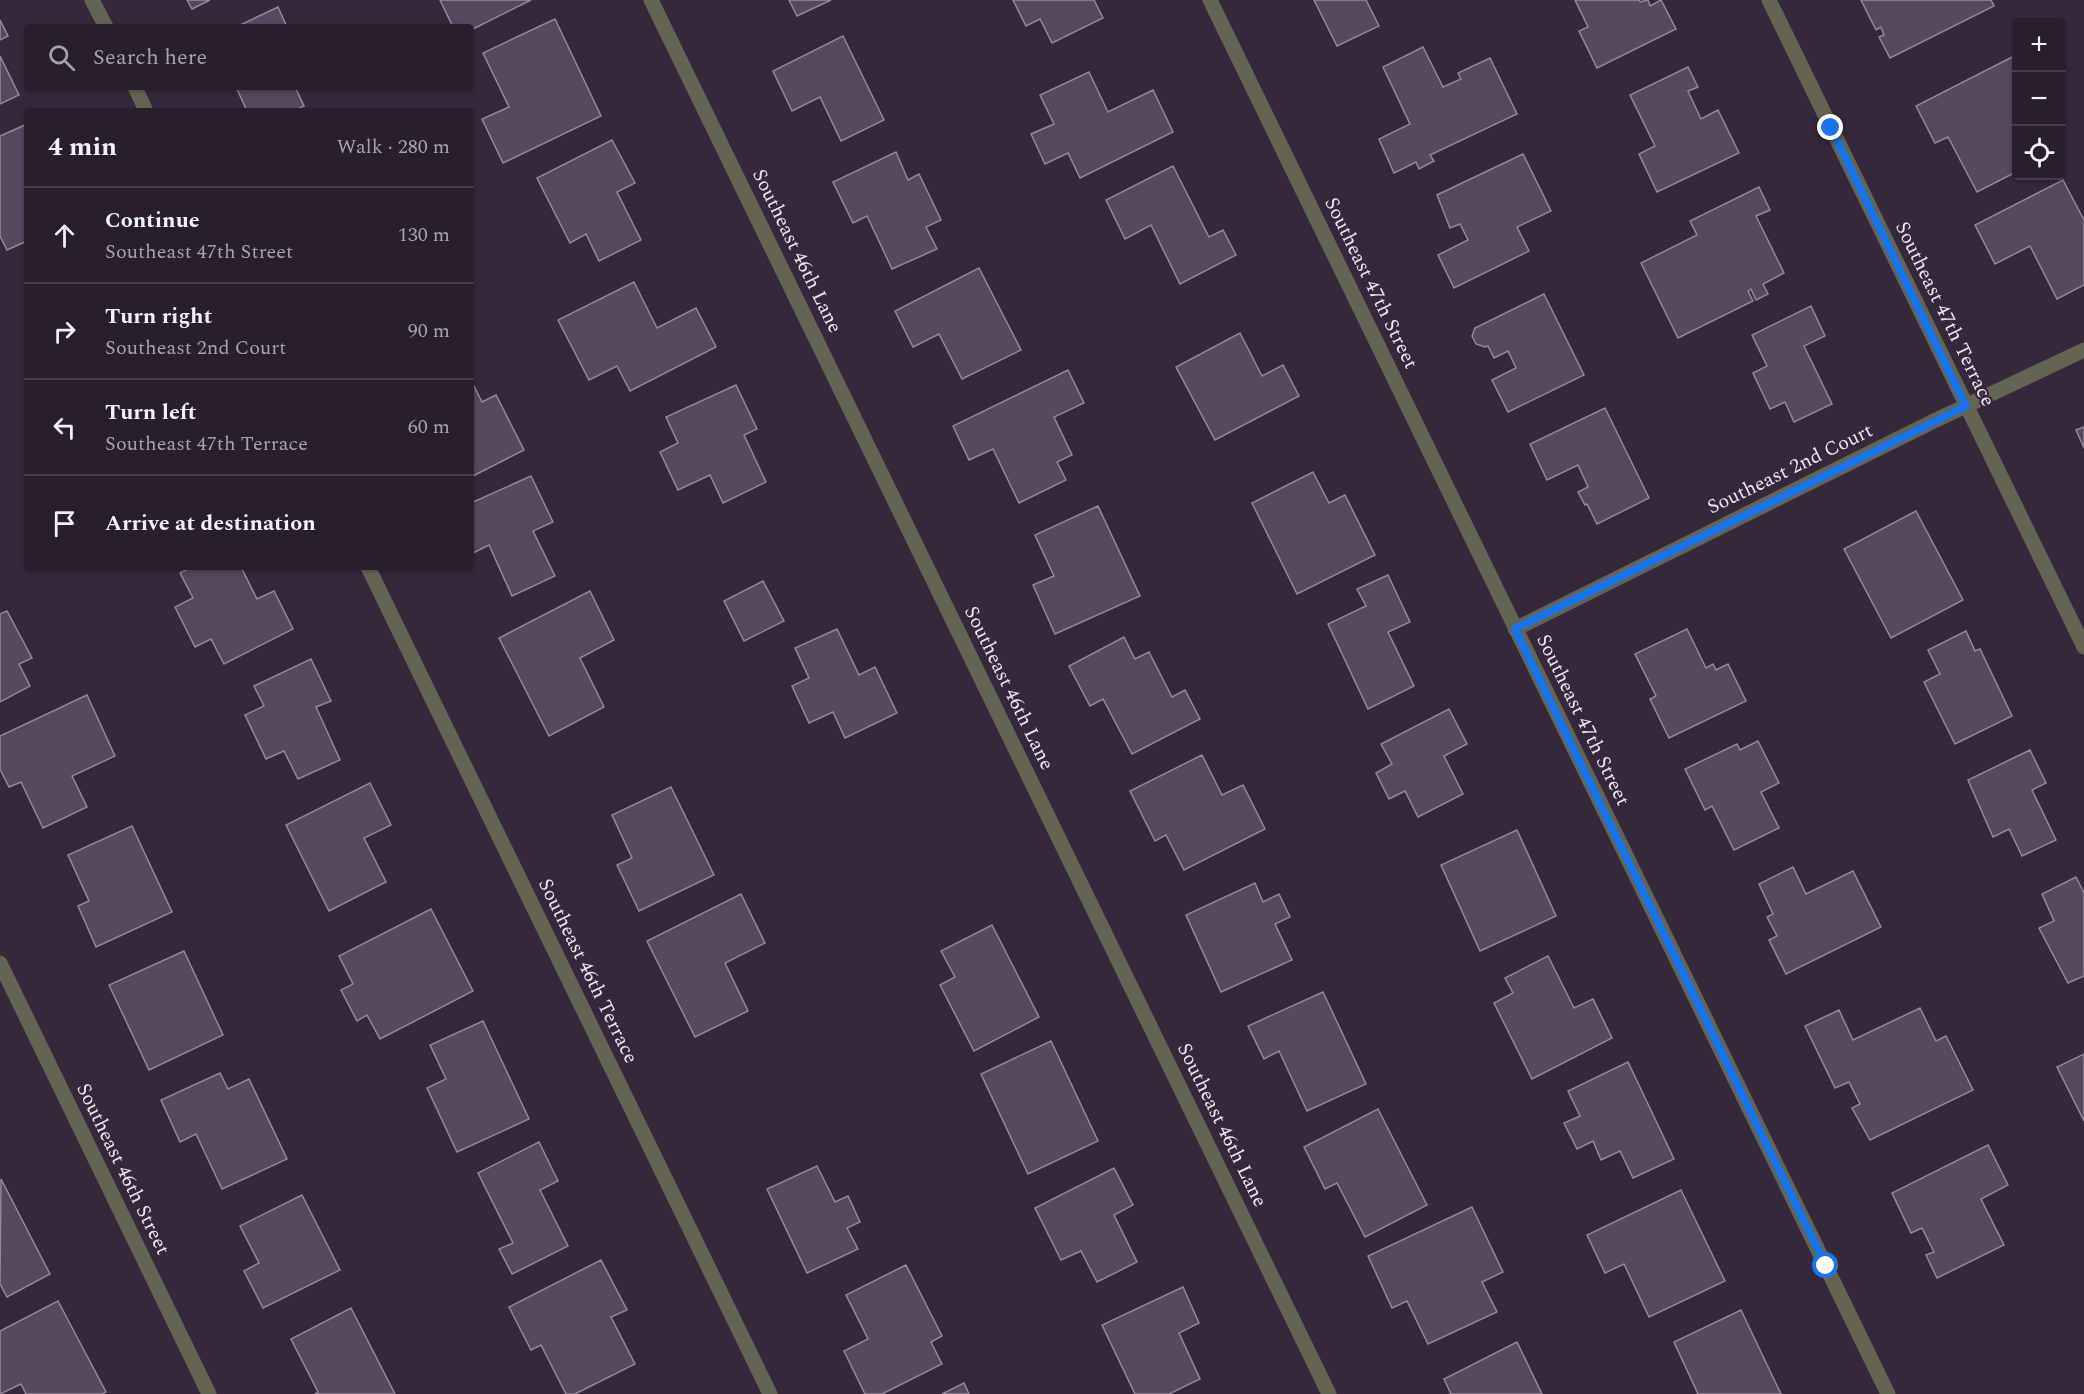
<!DOCTYPE html>
<html lang="en">
<head>
<meta charset="utf-8">
<style>
	:root { --surface:#281e2c; --page:#302734; --text:#f1f3f6; --muted:#a5a2a9; --line:#443c48 }
	body { margin:0; font-family:Spectral,serif; background:var(--page); color:var(--text) }
	.controls { position:absolute; right:18px; top:18px; display:grid; overflow:hidden; border-radius:6px; box-shadow:0 2px 4px #0004 }
	.controls button { width:54px; height:54px; display:grid; place-items:center; padding:0; border:0; border-bottom:2px solid var(--line); background:var(--surface); color:var(--text); font:30px sans-serif }
	.stop { position:absolute; width:18px; height:18px; margin:-14px; border:4px solid #1a73e8; border-radius:50%; background:#fff }
	.stop.end { background:#1a73e8; border-color:#fff; box-shadow:0 2px 6px #0008 }
	.list { margin:0; padding:0; list-style:none }
	h2 { display:flex; justify-content:space-between; align-items:center; height:78px; margin:0; padding:0 24px; font-size:26px }
	h2 small { font-size:20px; font-weight:400; color:var(--muted) }
	.list li { display:grid; grid-template-columns:39px 1fr auto; gap:18px; align-items:center; box-sizing:border-box; height:96px; padding:0 24px; border-top:2px solid var(--line) }
	.list b { display:block; font-size:22px; white-space:nowrap }
	.list p { margin:0; font-size:20px; white-space:nowrap; color:var(--muted) }
	.list em { font-size:20px; font-style:normal; color:var(--muted) }
	.icon { flex:none; width:33px; height:33px; fill:none; stroke:currentColor; stroke-width:2; stroke-linecap:round; stroke-linejoin:round }
	.map { position:relative; flex:none; width:2084px; height:1394px; overflow:hidden }
	.search { position:absolute; background:var(--surface); box-shadow:0 2px 4px #0004; left:24px; top:24px; width:450px; height:66px; display:flex; align-items:center; gap:15px; box-sizing:border-box; padding:0 21px; border-radius:6px; color:var(--muted); font-size:22px }
	.panel { position:absolute; background:var(--surface); box-shadow:0 2px 4px #0004; left:24px; top:108px; width:450px; height:462px; border-radius:6px }
	.map>svg:first-child { display:block }
</style>
</head>
<body>
<div class="map">
<svg width="2084" height="1394" viewBox="0 0 2084 1394">
	<rect width="100%" height="100%" fill="#36283b"/>
	<g fill="#57485d" stroke="#96869d" stroke-width="1.5">
		<path d="M187,0h23l-18,9z"/>
		<path d="M440,0h91l-60,30v-3h-18z"/>
		<path d="M789,0h42l-34,16z"/>
		<path d="M1013,0h81l9,18 -51,25 -12,-24 -14,7z"/>
		<path d="M1314,0h52l13,26 -42,20z"/>
		<path d="M1575,0h64l1,2 8,-2 2,6 11,-6 15,29 -79,39 -18,-37 9,-4z"/>
		<path d="M1861,0h130l3,6 -104,52 -11,-21 5,-2 -3,-8 -5,3z"/>
		<path d="M278,7l9,20h-51z"/>
		<path d="M555,19l46,97 -98,47 -21,-44 27,-12 -26,-54z"/>
		<path d="M0,20l8,16 -8,4z"/>
		<path d="M843,36l41,84 -43,21 -21,-44 -28,14 -19,-40z"/>
		<path d="M1423,47l20,40 18,-8 -3,-6 32,-15 27,56 -87,41 4,6 -15,8 -3,-7 -22,11 -15,-34 31,-15 -27,-57z"/>
		<path d="M2016,55v117l-39,20 -29,-55 -13,6 -19,-37z"/>
		<path d="M0,56l19,39 -19,9z"/>
		<path d="M1688,67l10,20 -10,4 13,28 17,-9 21,43 -82,39 -18,-38 16,-8 -25,-51z"/>
		<path d="M1089,72l19,40 45,-22 20,42 -93,46 -12,-25 -23,11 -14,-30 23,-10 -14,-29z"/>
		<path d="M236,87h59l9,19 -10,5h-47z"/>
		<path d="M27,124v117l-20,9 -7,-14v-100z"/>
		<path d="M612,140l23,43 -18,9 24,48 -42,21 -13,-27 -16,9 -33,-65z"/>
		<path d="M896,152l12,28 11,-6 22,46 -15,7 11,22 -45,20 -25,-53 -14,7 -20,-41z"/>
		<path d="M1523,154l28,57 -34,16 12,24 -75,37 -16,-33 30,-15 -8,-16 -10,4 -13,-33z"/>
		<path d="M1173,166l36,71 14,-7 13,25 -56,29 -29,-59 -26,14 -19,-39z"/>
		<path d="M2063,180l21,40v65l-27,14 -27,-53 -35,18 -20,-39z"/>
		<path d="M1759,187l11,23 -14,6 28,57 -21,11 5,10 -12,6 -5,-11 -3,2 5,10 -75,37 -37,-75 56,-28 -7,-14z"/>
		<path d="M979,268l42,82 -59,29 -23,-45 -26,13 -18,-36z"/>
		<path d="M634,282l23,46 39,-20 20,39 -86,44 -13,-25 -28,14 -31,-60z"/>
		<path d="M1544,294l40,81 -76,37 -16,-32 24,-12 -8,-17 -14,7 -6,-12 -3,1 -9,-3 -4,-8 3,-8z"/>
		<path d="M1811,306l14,30 -21,10 28,58 -38,18 -9,-20 -15,7 -17,-36 14,-7 -15,-31z"/>
		<path d="M1240,333l22,43 21,-11 16,31 -84,44 -39,-73z"/>
		<path d="M1068,370l16,33 -30,14 18,38 -15,7 9,18 -47,23 -26,-54 -24,11 -16,-34z"/>
		<path d="M471,380l11,22 14,-7 28,55 -53,27z"/>
		<path d="M736,385l21,44 -13,6 22,47 -43,21 -13,-28 -32,15 -18,-38 18,-9 -12,-26z"/>
		<path d="M1605,408l44,90 -52,26 -10,-20 -2,1 -7,-13 10,-5 -10,-22 -31,15 -17,-36z"/>
		<path d="M2084,427v21l-8,-18z"/>
		<path d="M1313,472l16,31 16,-8 30,60 -78,39 -45,-91z"/>
		<path d="M531,476l22,46 -20,9 22,45 -43,20 -23,-51 -18,9v-51z"/>
		<path d="M1098,506l42,90 -85,38 -22,-49 21,-9 -19,-41z"/>
		<path d="M1916,511l47,89 -72,38 -47,-89z"/>
		<path d="M192,567h49l16,32 17,-8 19,38 -69,35 -13,-25 -16,8 -20,-40 18,-9 -13,-25z"/>
		<path d="M1388,575l22,47 -22,10 26,54 -46,23 -40,-85 38,-18 -9,-17z"/>
		<path d="M763,581l21,40 -40,20 -20,-40z"/>
		<path d="M590,591l24,49 -34,18 24,49 -55,29 -50,-98z"/>
		<path d="M7,611l25,47 -13,6 11,22 -30,16v-88z"/>
		<path d="M837,629l22,46 16,-8 22,46 -52,25 -12,-26 -24,11 -17,-37 17,-8 -14,-30z"/>
		<path d="M1687,629l19,39 7,-4 3,6 12,-6 18,37 -77,37 -19,-39 6,-3 -21,-42z"/>
		<path d="M1966,631l9,20 5,-2 32,67 -57,28 -31,-62 16,-8 -12,-24z"/>
		<path d="M1124,637l11,22 14,-7 23,45 13,-7 15,29 -68,35 -29,-55 -13,7 -21,-40z"/>
		<path d="M311,659l20,42 -15,6 24,53 -42,19 -14,-28 -18,8 -21,-44 19,-9 -10,-20z"/>
		<path d="M87,695l28,61 -43,20 15,31 -44,21 -22,-46 -12,5 -9,-18v-33z"/>
		<path d="M1449,709l18,35 -23,12 19,38 -45,23 -13,-26 -16,8 -13,-26 16,-9 -11,-20z"/>
		<path d="M1758,741l21,42 -18,9 18,36 -45,22 -22,-44 -7,4 -20,-41 52,-25 3,6z"/>
		<path d="M2030,750l16,33 -14,7 24,50 -34,16 -13,-27 -16,8 -25,-57z"/>
		<path d="M1202,755l20,40 21,-10 22,44 -81,41 -18,-35 -11,6 -25,-50z"/>
		<path d="M370,783l21,42 -27,13 22,44 -57,29 -43,-86z"/>
		<path d="M671,787l43,88 -75,36 -22,-46 15,-7 -20,-43z"/>
		<path d="M132,826l40,86 -76,35 -18,-41 11,-5 -21,-46z"/>
		<path d="M1517,830l39,86 -76,35 -39,-86z"/>
		<path d="M1793,867l13,27 47,-23 28,56 -95,47 -17,-34 8,-4 -10,-19 6,-3 -14,-30z"/>
		<path d="M2076,877l8,16v83l-16,7 -29,-55 15,-7 -12,-27z"/>
		<path d="M1255,883l8,19 16,-8 11,23 -15,7 17,36 -71,32 -35,-77z"/>
		<path d="M741,894l24,49 -40,20 23,48 -53,26 -48,-96z"/>
		<path d="M431,909l42,82 -93,48 -13,-24 -10,6 -16,-31 12,-6 -14,-28z"/>
		<path d="M992,925l47,92 -65,34 -34,-66 15,-8 -14,-26z"/>
		<path d="M184,951l39,84 -74,35 -40,-85z"/>
		<path d="M1548,956l26,52 19,-9 19,39 -80,41 -38,-76 19,-10 -8,-15z"/>
		<path d="M1323,992l43,92 -59,27 -28,-60 -15,8 -16,-33z"/>
		<path d="M1920,1008l16,33 10,-5 27,54 -103,50 -18,-32 8,-4 -11,-22 -14,6 -30,-62 34,-16 14,30z"/>
		<path d="M483,1021l46,98 -72,33 -30,-64 19,-9 -16,-34z"/>
		<path d="M1051,1041l47,100 -70,33 -47,-100z"/>
		<path d="M2084,1054v67l-27,-54z"/>
		<path d="M1628,1062l46,97 -41,19 -13,-27 -19,9 -8,-19 -16,8 -13,-26 16,-7 -12,-25z"/>
		<path d="M220,1073l8,16 21,-10 38,80 -65,30 -26,-55 -16,8 -19,-42z"/>
		<path d="M1378,1109l49,96 -62,32 -28,-54 -12,6 -21,-42z"/>
		<path d="M539,1142l19,39 -18,9 28,56 -56,28 -13,-25 14,-6 -35,-70z"/>
		<path d="M1988,1145l20,40 -27,14 23,46 -67,33 -11,-23 8,-3 -12,-24 -11,5 -19,-40z"/>
		<path d="M817,1166l18,36 13,-6 12,26 -13,6 11,21 -51,24 -40,-84z"/>
		<path d="M1114,1168l19,37 -19,10 23,47 -40,20 -16,-31 -20,9 -26,-52z"/>
		<path d="M1,1179l49,95 -43,23 -7,-13z"/>
		<path d="M1681,1190l44,91 -76,36 -25,-53 -19,9 -18,-38z"/>
		<path d="M302,1195l38,75 -77,38 -19,-37 15,-8 -19,-37z"/>
		<path d="M1472,1207l31,65 -21,10 15,30 -69,32 -21,-43 -15,7 -24,-52z"/>
		<path d="M601,1260l26,50 -16,7 24,47 -60,30h-9l-25,-49 -10,5 -22,-43z"/>
		<path d="M906,1265l36,71 -11,6 11,22 -60,30h-17l-21,-43 24,-12 -22,-44z"/>
		<path d="M1183,1287l16,36 -20,10 21,46 -31,15h-34l-33,-69z"/>
		<path d="M58,1301l48,91 -4,2h-76l-5,-10 -21,10v-63z"/>
		<path d="M351,1308l44,86h-80l3,-2 -27,-53z"/>
		<path d="M1741,1310l40,84h-83l-24,-52z"/>
		<path d="M1517,1342l25,52h-91l-7,-15z"/>
		<path d="M964,1383l5,11h-27z"/>
	</g>
	<g fill="none" stroke-linecap="round" stroke-linejoin="round">
		<g stroke="#636453" stroke-width="15">
			<path d="M92,0l14,27"/>
			<path d="M651,0l678,1394"/>
			<path d="M1210,0l678,1394"/>
			<path d="M1769,0l315,647"/>
			<path d="M135,87l11,24"/>
			<path d="M368,567l402,827"/>
			<path d="M1515,629l419,-208 150,-71"/>
			<path d="M0,963l209,431"/>
		</g>
	</g>
	<g fill="none" stroke-linecap="round" stroke-linejoin="round">
		<path stroke="#1a73e8" stroke-width="8" d="M1826,1266l-311,-637 451,-223 -135,-278"/>
	</g>
	<g text-anchor="middle" dominant-baseline="central" stroke-width="4.5" stroke-linejoin="round" paint-order="stroke">
		<g font-size="20" fill="#efe5f2" stroke="#36283b">
			<text transform="translate(797 251) rotate(64)">Southeast 46th Lane</text>
			<text transform="translate(1371 283) rotate(64)">Southeast 47th Street</text>
			<text transform="translate(1945 314) rotate(64)">Southeast 47th Terrace</text>
			<text transform="translate(1790 469) rotate(-26)">Southeast 2nd Court</text>
			<text transform="translate(1009 688) rotate(64)">Southeast 46th Lane</text>
			<text transform="translate(1583 720) rotate(64)">Southeast 47th Street</text>
			<text transform="translate(588 971) rotate(64)">Southeast 46th Terrace</text>
			<text transform="translate(1222 1125) rotate(64)">Southeast 46th Lane</text>
			<text transform="translate(123 1169) rotate(64)">Southeast 46th Street</text>
		</g>
	</g>
</svg>
<div class="controls">
<button>+</button>
<button>−</button>
<button><svg class="icon" aria-label="locate" viewBox="0 0 24 24"><circle cx="12" cy="12" r="6"/><path d="M12 2v4M12 18v4M2 12h4M18 12h4"/></svg></button>
</div>
<div class="stop" style="left:1826px;top:1266px"></div>
<div class="stop end" style="left:1831px;top:128px"></div>
<div class="search"><svg class="icon" aria-label="search" viewBox="0 0 24 24"><circle cx="10" cy="10" r="6"/><path d="M15 15l6 6"/></svg>Search here</div>
<section class="panel">
<h2>4 min<small>Walk · 280 m</small></h2>
<ul class="list">
<li><svg class="icon" aria-label="ahead" viewBox="0 0 24 24"><path d="M12 20V5M6 11l6-6 6 6"/></svg><div><b>Continue</b><p>Southeast 47th Street</p></div><em>130 m</em></li>
<li><svg class="icon" aria-label="right" viewBox="0 0 24 24"><path d="M7 20v-9h11M14 6l5 5-5 5"/></svg><div><b>Turn right</b><p>Southeast 2nd Court</p></div><em>90 m</em></li>
<li><svg class="icon" aria-label="left" viewBox="0 0 24 24"><path d="M17 20v-9H6M10 6l-5 5 5 5"/></svg><div><b>Turn left</b><p>Southeast 47th Terrace</p></div><em>60 m</em></li>
<li><svg class="icon" aria-label="arrive" viewBox="0 0 24 24"><path d="M6 21V4h12l-3 4 3 4H6"/></svg><div><b>Arrive at destination</b></div></li>
</ul>
</section>
</div>
</body>
</html>
